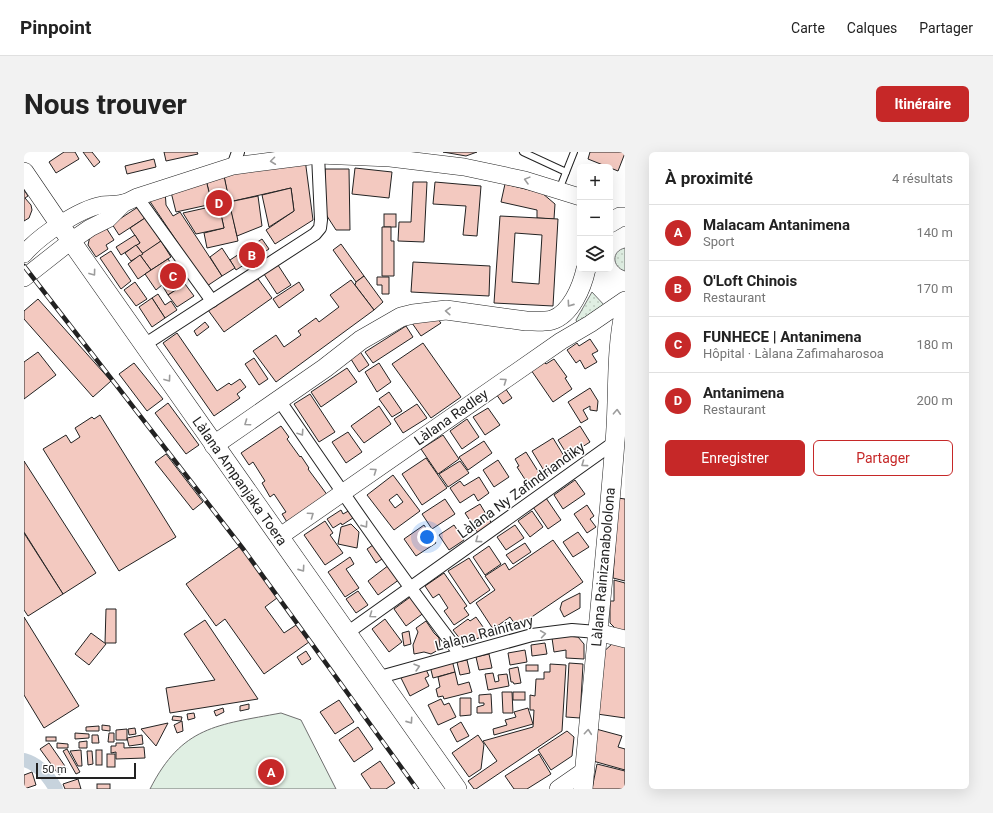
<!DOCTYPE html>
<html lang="fr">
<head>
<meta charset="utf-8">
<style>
	:root { --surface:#fff; --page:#f2f2f2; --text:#222; --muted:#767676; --line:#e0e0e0; --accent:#c62828 }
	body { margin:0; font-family:Roboto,sans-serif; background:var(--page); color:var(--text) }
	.controls { position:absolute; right:12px; top:12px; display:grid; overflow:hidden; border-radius:6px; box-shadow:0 4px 16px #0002 }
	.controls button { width:36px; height:36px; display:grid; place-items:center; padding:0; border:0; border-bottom:1px solid var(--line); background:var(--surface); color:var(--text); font:20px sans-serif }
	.scale { position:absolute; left:12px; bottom:10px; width:100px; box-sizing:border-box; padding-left:4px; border:2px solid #222; border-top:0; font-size:11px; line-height:14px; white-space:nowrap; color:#222; -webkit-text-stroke:3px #fff; paint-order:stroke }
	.you { position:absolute; left:403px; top:385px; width:14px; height:14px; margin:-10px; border:3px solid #fff; border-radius:50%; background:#1a73e8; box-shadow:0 0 0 6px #1a73e833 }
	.badge { display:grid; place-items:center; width:26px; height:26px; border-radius:50%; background:var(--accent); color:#fff; font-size:13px; font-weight:700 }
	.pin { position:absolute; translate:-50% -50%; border:2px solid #fff; box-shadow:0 1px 4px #0006 }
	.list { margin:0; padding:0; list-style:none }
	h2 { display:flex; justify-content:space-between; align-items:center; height:52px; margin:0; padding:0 16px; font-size:17px }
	h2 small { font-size:13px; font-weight:400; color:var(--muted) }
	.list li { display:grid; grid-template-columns:26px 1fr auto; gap:12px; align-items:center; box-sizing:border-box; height:56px; padding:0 16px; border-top:1px solid var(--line) }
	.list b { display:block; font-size:15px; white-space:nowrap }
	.list p { margin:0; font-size:13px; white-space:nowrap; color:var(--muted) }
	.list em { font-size:13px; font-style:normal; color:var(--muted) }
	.actions { display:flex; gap:8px; padding:12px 16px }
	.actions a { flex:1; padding:9px 0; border:1px solid var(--accent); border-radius:6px; text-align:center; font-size:14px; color:var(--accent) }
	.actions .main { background:var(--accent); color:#fff }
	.icon { flex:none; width:22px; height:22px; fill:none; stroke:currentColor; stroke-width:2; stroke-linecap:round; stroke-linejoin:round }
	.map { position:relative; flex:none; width:601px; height:637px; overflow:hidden; border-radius:6px }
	header { display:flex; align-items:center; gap:24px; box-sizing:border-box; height:56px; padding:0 20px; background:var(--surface); border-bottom:1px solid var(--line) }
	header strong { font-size:19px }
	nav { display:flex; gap:22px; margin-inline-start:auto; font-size:14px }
	.intro { display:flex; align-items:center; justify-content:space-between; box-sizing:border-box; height:96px; padding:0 24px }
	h1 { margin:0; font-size:28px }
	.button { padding:10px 18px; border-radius:6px; background:var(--accent); color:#fff; font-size:14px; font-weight:700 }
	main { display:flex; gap:24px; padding:0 24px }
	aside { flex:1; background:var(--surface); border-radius:6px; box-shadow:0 4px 16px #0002 }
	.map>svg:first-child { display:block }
</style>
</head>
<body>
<header>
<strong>Pinpoint</strong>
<nav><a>Carte</a><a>Calques</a><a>Partager</a></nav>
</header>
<div class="intro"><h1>Nous trouver</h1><a class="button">Itinéraire</a></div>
<main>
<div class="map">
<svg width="601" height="637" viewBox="0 0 601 637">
	<defs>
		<pattern id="garden-dots" width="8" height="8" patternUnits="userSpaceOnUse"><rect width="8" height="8" fill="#e0efe3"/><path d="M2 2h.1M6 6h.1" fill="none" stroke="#c0cdc2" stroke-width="1.8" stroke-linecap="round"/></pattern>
	</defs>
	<rect width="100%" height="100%" fill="#fff"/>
	<path fill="#e0efe3" stroke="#6f6f6f" d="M257,561l20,7 35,69h-186c32,-63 67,-64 131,-76z"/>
	<g fill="url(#garden-dots)" stroke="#6f6f6f">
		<path d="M601,96v23c-13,-4 -14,-20 0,-23z"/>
		<path d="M568,140l13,14 -28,16 -1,-2z"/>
	</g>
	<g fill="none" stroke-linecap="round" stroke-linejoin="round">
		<path stroke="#c7d3dd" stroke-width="14" d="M0,608c15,4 24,16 32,29"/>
	</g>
	<g fill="#f3c9c0" stroke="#222" fill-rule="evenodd">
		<path d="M40,0h11l4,7 -23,14 -7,-11z"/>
		<path d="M59,0h9l8,10 -6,5z"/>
		<path d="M140,0h33l1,2 -32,7z"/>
		<path d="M419,0h34l-11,4z"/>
		<path d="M566,0h35v1l-7,18 -30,-12z"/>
		<path d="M130,7l2,8 -29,7 -2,-8z"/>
		<path d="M281,7l8,61 -38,24 -9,-14 28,-19 -3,-23 -62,14 -5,-26z"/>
		<path d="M331,16l37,4 -3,26 -37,-4z"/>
		<path d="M301,17h24l1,61h-14l-11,-17z"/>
		<path d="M200,24l14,65 -31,7 -3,-15 20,-5 -6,-26 -6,2 -6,-24z"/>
		<path d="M182,28l6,24 -36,8 -6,-24z"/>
		<path d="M389,30h14l-3,60 -26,-1 1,-19h12z"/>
		<path d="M411,30l46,4 -4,50 -14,-1 3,-29 -33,-2z"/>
		<path d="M481,32l37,9 13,11 -1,15 -17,-1v-8l-36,-8z"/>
		<path d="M267,36l3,23 -25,16 -7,-32z"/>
		<path d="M0,38l4,6 -3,2 6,7 1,5 -3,8 -5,3z"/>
		<path d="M141,38l1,15 7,11 7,-4 42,64 -15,10 -58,-86z"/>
		<path d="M234,44l4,30 -25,10 -8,-34z"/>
		<path d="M195,53l5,23 -28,6 -13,-21z"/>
		<path d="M114,55l7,11 -26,17 -7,-11z"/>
		<rect x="360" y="62" width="12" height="13"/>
		<path d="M476,64l58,3 -5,87 -59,-3zM491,81l27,2 -3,49 -27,-2z"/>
		<path d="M121,66l16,23 -18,13 -7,-9 4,-2 -10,-15z"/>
		<path d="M81,74l9,14 -8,5 2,4 -12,8 -8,-12 2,-9z"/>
		<path d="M358,75h9v14h3v35h-12z"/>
		<path d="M111,83l5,8 -19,12 -5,-8z"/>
		<path d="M238,87l7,10 -33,21 -6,-10z"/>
		<path d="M137,89l10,16 -20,13 -11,-15z"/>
		<path d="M317,92l23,32 -8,6 -23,-32z"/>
		<path d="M112,93l7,9 -12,7 -6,-8z"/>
		<path d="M198,96l13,20 -13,8 -12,-19z"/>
		<path d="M87,99l20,30 -10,8 -21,-31z"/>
		<path d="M116,103l11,15 -13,9 -10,-15z"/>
		<path d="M144,107l17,25 -17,11 -6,-10 -6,5 -11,-16z"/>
		<path d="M252,110l15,23 -14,9 -15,-23z"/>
		<path d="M389,110l77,4 -1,30 -78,-4z"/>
		<path d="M232,124l16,22 -48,34 -16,-22z"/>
		<path d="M340,124l19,26 -9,8 -19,-25 1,-3z"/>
		<path d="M353,125h12v17h-7v-9h-5z"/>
		<path d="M327,128l23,30 -98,72 -23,-31 23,-16 8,12 17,-12 -3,-4 18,-13 3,4 20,-15 -9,-12z"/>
		<path d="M111,130l12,17 -11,7 -12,-16z"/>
		<path d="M275,130l5,8 -25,18 -6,-9z"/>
		<path d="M161,132l9,12 -17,11 -9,-12z"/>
		<path d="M134,142l7,11 6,-4 6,9 -12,8 -13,-20z"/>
		<path d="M128,146l13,20 -13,9 -13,-20z"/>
		<path d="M14,147l73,82 -18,16 -69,-78v-8z"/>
		<path d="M412,165l5,6 -20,13 -9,-13z"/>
		<path d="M181,170l4,5 -12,9 -3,-5z"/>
		<path d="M382,174l7,11 -40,26 -8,-11z"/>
		<path d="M153,181l40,58 12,-8 2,2 9,-6 6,8 -9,7 3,4 -26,18 -51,-73z"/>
		<path d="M566,187l8,12 -6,3 5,8 -12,7 -5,-9 -4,3 -9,-13 10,-7 2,3z"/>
		<path d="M399,191l38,54 -30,21 -39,-54z"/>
		<path d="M335,198l10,15 -10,7 -10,-16z"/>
		<path d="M14,200l18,23 -32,24v-37z"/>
		<path d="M230,206l14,21 -9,6 -14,-21z"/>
		<path d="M530,207l13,18 -2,1 7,11 -19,13 -22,-32 12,-9 3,3z"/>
		<path d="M110,211l29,36 -16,12 -28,-37z"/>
		<path d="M355,211l12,19 -14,10 -12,-20z"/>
		<path d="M323,216l10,14 -36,25 -10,-15z"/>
		<path d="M479,233l9,13 -9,6 -9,-13z"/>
		<path d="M566,236l8,13 -1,10 -7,-1v-4l-7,4 5,9 -7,4 -13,-21z"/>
		<path d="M365,240l13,19 -10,6 -13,-18z"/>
		<path d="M286,242l25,38 -16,10 -25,-38z"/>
		<path d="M144,251l31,42 -13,9 -31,-41z"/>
		<path d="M393,252l10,14 -24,15 -9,-14z"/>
		<path d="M355,254l12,18 -27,19 -13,-17z"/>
		<path d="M464,256l12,17 -15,10 -12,-18z"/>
		<path d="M76,263l76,122 -57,34 -76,-122 23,-14 5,8 9,-6 -5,-9 17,-11 2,2z"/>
		<path d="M443,267l12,18 -17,12 -12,-18z"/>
		<path d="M257,274l8,11 -2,2 13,18 1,-1 8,12 -1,1 23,31 -41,27 -8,-13 4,-2 -12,-18 -4,3 -8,-14 3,-2 -12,-19 -4,3 -8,-12z"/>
		<path d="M556,274l10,16 -22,14 -10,-16z"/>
		<path d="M324,280l14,20 -16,11 -14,-21z"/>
		<path d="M419,283l16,24 -21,15 -17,-25z"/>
		<path d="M529,286l14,23 -21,13 -14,-23z"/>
		<path d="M460,289l8,12 -24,17 -9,-13z"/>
		<path d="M502,300l15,24 -13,8 -11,-17 2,-1 -4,-7z"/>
		<path d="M142,302l37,48 -10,8 -38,-48z"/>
		<path d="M402,306l21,30 -25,17 -20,-31z"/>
		<path d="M474,308l11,17 -15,10 -11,-17z"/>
		<path d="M0,309l72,112 -33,21 -39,-62z"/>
		<path d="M436,309l9,12 -21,14 -9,-13z"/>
		<path d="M369,323l27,36 -26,19 -27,-35zM373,342l6,8 -8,6 -6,-8z"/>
		<path d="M455,325l10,16 -11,8 -4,-7 -14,9 -10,-15 10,-7 4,5z"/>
		<path d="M551,328l10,14 -22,15 -9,-14z"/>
		<path d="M522,346l15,22 -13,9 -15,-22z"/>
		<path d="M594,346l7,1v82l-12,-3z"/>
		<path d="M421,347l10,15 -23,15 -10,-15z"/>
		<path d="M456,352l12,20 -14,9 -13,-20z"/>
		<path d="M563,353l7,11 -4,3 6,8 -9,6 -13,-19z"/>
		<path d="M328,357l4,7 -14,9 -1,-2 -8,5 -6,-9 14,-9 2,4z"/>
		<path d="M508,359l11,16 -13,10 -12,-16z"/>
		<path d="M301,369l8,12 -3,2 13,18 -18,12 -21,-30z"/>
		<path d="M327,372l8,8 -2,16 -19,-4 3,-17z"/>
		<path d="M400,373l12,18 -20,13 -12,-17z"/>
		<path d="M430,373l10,15 -15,10 -10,-15z"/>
		<path d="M491,373l9,13 -18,12 -9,-13z"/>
		<path d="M554,380l11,15 -16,10 -10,-15z"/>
		<path d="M0,381l39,61 -35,22 -4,-6z"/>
		<path d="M529,388l30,42 -66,45 -7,-10 -17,12 -17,-26 19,-13 -10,-14 20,-13 4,7z"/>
		<path d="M352,391l9,14 -9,6 -9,-14z"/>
		<path d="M501,391l6,9 -18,12 -7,-9z"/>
		<path d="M216,394l37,52 -12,9 19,26 12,-8 13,17 -45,32 -39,-55 -9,7 -30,-42z"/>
		<path d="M465,394l12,18 -16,11 -12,-18z"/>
		<path d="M326,405l4,7 -8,5 13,19 -14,9 -17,-25z"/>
		<path d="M445,406l21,32 -20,14 -22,-33z"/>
		<path d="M365,413l11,14 -22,16 -10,-14z"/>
		<path d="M420,421l23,33 -3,2 5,7 -15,10 -10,-14 4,-3 -9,-14 -6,4 -8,-12z"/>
		<path d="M590,428l11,3v50l-6,-1 -9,-9v-22h4z"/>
		<path d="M334,439l10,14 -12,8 -10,-14z"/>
		<path d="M556,441v15l-16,9 -4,-8 2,-7z"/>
		<path d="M389,443l12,17 -19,14 -12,-17z"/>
		<path d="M82,457h10v34h-11z"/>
		<path d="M0,465l55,89 -35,22 -20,-33z"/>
		<path d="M452,465l12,17 -14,6h-13l-8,-10 15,-11 2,2z"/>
		<path d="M361,467l17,23 -13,10 -17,-23z"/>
		<path d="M181,468l53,79 -88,14 -4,-25 49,-8 -31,-46z"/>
		<path d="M402,469l8,12 5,5 1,8 -2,4 -7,4 -7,-2 -10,2 -1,-9 5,-13 -2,-4z"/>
		<path d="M385,479l2,13 -7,2 -2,-13z"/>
		<path d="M67,481l15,11 -17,21 -14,-11z"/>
		<path d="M543,484l11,1 6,7v15l-18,-1v-8l-12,2 -2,-14z"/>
		<path d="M521,491l2,11 -15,2 -1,-11z"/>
		<path d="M589,491l12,3v72l-28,-4 2,-58z"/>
		<path d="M501,498l2,12 -17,3 -2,-12z"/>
		<path d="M282,499l5,8 -9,6 -5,-8z"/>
		<path d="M465,502l3,14 -13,2 -3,-13z"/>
		<path d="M428,508l3,12 -22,6 -3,-12z"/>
		<path d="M443,508l3,13 -10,2 -3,-13z"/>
		<path d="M545,511l14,1 -3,54 -14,-1z"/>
		<path d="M526,512l16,1 -4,66 -86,58h-2l-6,-8 29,-20 -14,-20 50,-14 1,-17h-4v-15l5,1 1,-17h8v-7h6z"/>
		<path d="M400,513l5,11 -4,2 4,8 -19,10 -10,-20z"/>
		<rect x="502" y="513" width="12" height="6"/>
		<path d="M494,515l3,16 -7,1 -1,-2h-2l-2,-13z"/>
		<path d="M431,520l3,13 11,-3 3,10 -28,7 -1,-3 -5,1 -2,-8 4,-2 -2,-10z"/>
		<path d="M469,521l2,9 4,-1 -1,-6 9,-1 2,12 -21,4 -3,-16z"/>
		<path d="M478,540h10l1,21h-10z"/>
		<rect x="489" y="540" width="12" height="8"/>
		<path d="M467,542l1,19h-15v-6l7,-2v-2h-5v-8z"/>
		<path d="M436,546h11v17l-11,1z"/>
		<path d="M417,547l3,6 5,-2 7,14 -18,8 -10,-20z"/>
		<path d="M315,548l15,22 -19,12 -15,-22z"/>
		<path d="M225,552v5l-9,2v-5z"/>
		<path d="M199,556l1,4 -8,4 -2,-5z"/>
		<path d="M504,556l5,16 -39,11 -1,-6 14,-4 -2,-5 11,-3 -2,-5z"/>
		<path d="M170,561l1,5 -7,2 -1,-6z"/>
		<path d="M149,564l9,1 -1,4 -9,-1z"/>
		<path d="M158,569l1,10 -6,2 -3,-8z"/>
		<path d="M437,570l8,14 -12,6 -7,-13z"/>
		<path d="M144,571l-12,23 -15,-17z"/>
		<path d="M78,573l8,1v5l-8,-1z"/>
		<path d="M75,574v5h-13v-4z"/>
		<path d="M334,575l15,22 -19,13 -15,-22z"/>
		<path d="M111,576l1,6 -7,1 -1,-6z"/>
		<path d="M103,577v11h-11v-10z"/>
		<path d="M572,577l26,7 -4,11 7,2v21l-32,-9z"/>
		<path d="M543,579l7,6 -2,19 -21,14 -13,-20z"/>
		<path d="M51,581l14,1v4l-14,1z"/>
		<path d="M85,581h5v9h-6z"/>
		<path d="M68,583h6l1,8h-7z"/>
		<path d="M118,583l1,9 -14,2 -2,-8z"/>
		<path d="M454,583l6,9 -3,25 -12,8 -17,-24z"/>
		<rect x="22" y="585" width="10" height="4"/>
		<path d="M63,589v7h-8v-6z"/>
		<path d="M25,591l18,26 -8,6 -19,-26z"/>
		<path d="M33,591l11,1v4h-11z"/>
		<path d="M92,591h8v5l20,-1 1,11 -29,1v-7l-5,1v-7h5z"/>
		<path d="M43,597l13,23 -4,2 -13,-23z"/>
		<path d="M57,598l1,16h-4l-8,-15z"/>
		<rect x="72" y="598" width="6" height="15"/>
		<path d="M63,599h5l1,13 -5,1z"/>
		<rect x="83" y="602" width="8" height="13"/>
		<path d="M515,602l12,20 -24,15h-13l-9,-13z"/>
		<path d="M356,609l15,22 -9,6h-15l-10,-15z"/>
		<path d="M573,612l28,7v18h-33z"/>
		<path d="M8,620l4,13 -12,4v-14z"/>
		<path d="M54,627l3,10h-16l-2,-5z"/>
		<rect x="73" y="632" width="13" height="5"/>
	</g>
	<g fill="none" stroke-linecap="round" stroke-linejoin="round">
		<defs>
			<g id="lane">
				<path d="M499,0l43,20"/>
				<path d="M535,38l15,-38"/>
			</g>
			<g id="street">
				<path d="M209,14l5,-14"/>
				<path d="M113,45l75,104"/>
				<path d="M120,193l171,-111 5,-6 1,-8 -3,-65"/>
				<path d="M255,248c59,86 118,172 181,254"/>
				<path d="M323,481l268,-191"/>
				<path d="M356,525l152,-42 40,-5 25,2"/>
			</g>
			<g id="secondary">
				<path d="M0,102c15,-18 55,-45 78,-49 7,-1 14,0 21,-2 5,-1 10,-4 14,-6l96,-31 85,-11 72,3 74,9 61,13 55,17"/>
				<path d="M0,126l47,-37 19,-13 18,-9 16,-16"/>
				<path d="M255,385l282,-196 29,-17 35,-24"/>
				<path d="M573,480l28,7"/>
				<path d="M534,637l26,-18"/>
			</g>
			<g id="primary">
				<path d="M0,20l47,69 386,548"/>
				<path d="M586,71l10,-6h5"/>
				<path d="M190,293l111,-77 36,-28 40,-23 12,-3 33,-4 80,11c9,0 18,1 26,-1 19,-6 30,-33 34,-51"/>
				<path d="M559,637c10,-116 23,-231 32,-347 4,-44 0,-90 10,-133"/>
			</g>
		</defs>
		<use href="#lane" stroke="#222" stroke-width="8"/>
		<use href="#street" stroke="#222" stroke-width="14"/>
		<use href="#secondary" stroke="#222" stroke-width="18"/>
		<use href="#primary" stroke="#222" stroke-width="20"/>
		<use href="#lane" stroke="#fff" stroke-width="6"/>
		<use href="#street" stroke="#fff" stroke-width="12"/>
		<use href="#secondary" stroke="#fff" stroke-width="17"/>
		<use href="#primary" stroke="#fff" stroke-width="19"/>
		<defs>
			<path id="rail" d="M0,114l220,284 173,239"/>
		</defs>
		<use href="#rail" stroke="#222" stroke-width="4.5"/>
		<use href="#rail" stroke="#fff" stroke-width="3" stroke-dasharray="9" stroke-linecap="butt"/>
	</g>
	<defs><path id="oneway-chevron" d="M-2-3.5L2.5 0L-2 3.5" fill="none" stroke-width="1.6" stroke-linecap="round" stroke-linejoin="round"/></defs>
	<g stroke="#9c9c9c">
		<use href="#oneway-chevron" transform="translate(249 9) rotate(173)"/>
		<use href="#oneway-chevron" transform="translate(503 28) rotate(-165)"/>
		<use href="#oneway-chevron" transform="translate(69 121) rotate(54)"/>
		<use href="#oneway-chevron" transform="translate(546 152) rotate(125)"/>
		<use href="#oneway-chevron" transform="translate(424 159) rotate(-176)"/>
		<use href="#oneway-chevron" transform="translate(144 227) rotate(54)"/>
		<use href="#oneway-chevron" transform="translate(480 229) rotate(-35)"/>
		<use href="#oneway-chevron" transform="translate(593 260) rotate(-87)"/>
		<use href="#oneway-chevron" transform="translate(223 271) rotate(145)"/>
		<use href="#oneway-chevron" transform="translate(277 281) rotate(56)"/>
		<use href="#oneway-chevron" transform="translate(560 312) rotate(144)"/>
		<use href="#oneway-chevron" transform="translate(350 319) rotate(-35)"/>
		<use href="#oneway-chevron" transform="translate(287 363) rotate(-35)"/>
		<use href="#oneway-chevron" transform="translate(341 373) rotate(55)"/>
		<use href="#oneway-chevron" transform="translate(454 388) rotate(144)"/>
		<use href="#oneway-chevron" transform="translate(278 417) rotate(55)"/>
		<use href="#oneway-chevron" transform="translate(348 463) rotate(145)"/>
		<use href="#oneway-chevron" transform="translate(519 482) rotate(-8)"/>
		<use href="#oneway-chevron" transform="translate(393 515) rotate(-16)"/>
		<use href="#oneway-chevron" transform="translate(386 569) rotate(55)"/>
		<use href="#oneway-chevron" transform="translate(564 580) rotate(-85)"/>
	</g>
	<g text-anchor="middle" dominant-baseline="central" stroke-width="3" stroke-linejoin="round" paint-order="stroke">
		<g font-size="14" fill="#222" stroke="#fff">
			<text transform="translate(427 265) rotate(-35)">Làlana Radley</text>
			<text transform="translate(216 329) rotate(55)">Làlana Ampanjaka Toera</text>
			<text transform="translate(497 338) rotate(-36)">Làlana Ny Zafindriandiky</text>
			<text transform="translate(579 415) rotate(-85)">Làlana Rainizanabololona</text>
			<text transform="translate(460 481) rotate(-15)">Làlana Rainitavy</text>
		</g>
	</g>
</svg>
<div class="controls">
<button>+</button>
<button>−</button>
<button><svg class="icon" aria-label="layers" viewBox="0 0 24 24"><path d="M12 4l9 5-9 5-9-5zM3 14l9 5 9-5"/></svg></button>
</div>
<div class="scale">50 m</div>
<div class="you"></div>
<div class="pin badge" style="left:247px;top:620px">A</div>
<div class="pin badge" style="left:228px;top:103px">B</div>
<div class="pin badge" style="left:149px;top:124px">C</div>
<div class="pin badge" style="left:195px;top:51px">D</div>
</div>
<aside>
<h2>À proximité<small>4 résultats</small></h2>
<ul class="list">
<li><span class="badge">A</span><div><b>Malacam Antanimena</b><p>Sport</p></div><em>140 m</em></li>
<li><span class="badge">B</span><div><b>O'Loft Chinois</b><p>Restaurant</p></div><em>170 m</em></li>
<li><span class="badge">C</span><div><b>FUNHECE | Antanimena</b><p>Hôpital · Làlana Zafimaharosoa</p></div><em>180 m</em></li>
<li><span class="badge">D</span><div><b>Antanimena</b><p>Restaurant</p></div><em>200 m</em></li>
</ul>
<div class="actions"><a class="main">Enregistrer</a><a>Partager</a></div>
</aside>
</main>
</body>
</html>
